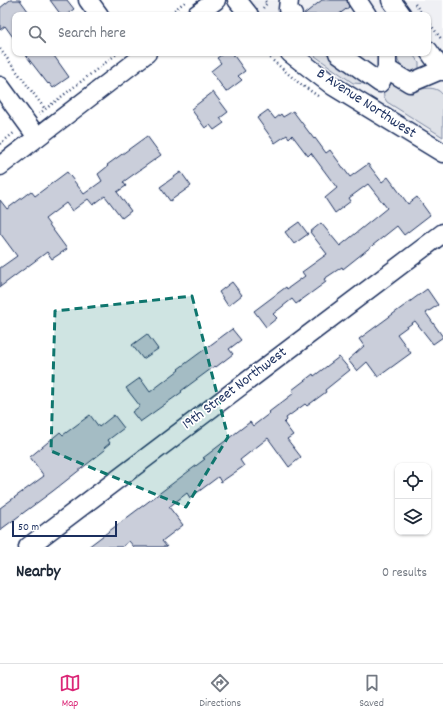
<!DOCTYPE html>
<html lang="en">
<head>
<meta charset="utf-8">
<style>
	:root { --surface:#fff; --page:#f6f6f7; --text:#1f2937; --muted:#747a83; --line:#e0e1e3; --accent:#db2777 }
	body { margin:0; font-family:Dekko,sans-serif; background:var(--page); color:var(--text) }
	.controls { position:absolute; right:12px; bottom:12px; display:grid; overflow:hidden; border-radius:8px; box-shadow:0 1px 3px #0004 }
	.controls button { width:36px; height:36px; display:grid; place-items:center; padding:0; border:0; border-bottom:1px solid var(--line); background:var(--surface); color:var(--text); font:20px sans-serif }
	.scale { position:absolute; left:12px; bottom:10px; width:105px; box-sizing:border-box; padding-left:4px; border:2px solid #1b2f5e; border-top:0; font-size:11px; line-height:14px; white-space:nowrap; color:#1b2f5e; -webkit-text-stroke:3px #fff; paint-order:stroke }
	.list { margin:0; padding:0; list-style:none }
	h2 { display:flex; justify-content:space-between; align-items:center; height:52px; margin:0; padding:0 16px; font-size:17px }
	h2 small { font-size:13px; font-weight:400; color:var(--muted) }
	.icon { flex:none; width:22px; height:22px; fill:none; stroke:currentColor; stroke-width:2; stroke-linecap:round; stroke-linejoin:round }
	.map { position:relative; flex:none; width:443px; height:547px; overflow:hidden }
	.search { position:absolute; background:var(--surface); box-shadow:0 1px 3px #0004; left:12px; right:12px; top:12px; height:44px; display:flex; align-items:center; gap:10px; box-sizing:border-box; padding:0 14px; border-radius:8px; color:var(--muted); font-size:15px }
	.sheet { height:116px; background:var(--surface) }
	nav { display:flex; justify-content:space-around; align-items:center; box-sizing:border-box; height:56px; border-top:1px solid var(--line); background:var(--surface); font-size:11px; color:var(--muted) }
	nav a { display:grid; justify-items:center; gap:2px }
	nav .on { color:var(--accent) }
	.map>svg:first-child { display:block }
</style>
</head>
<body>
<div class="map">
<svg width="443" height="547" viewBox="0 0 443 547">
	<rect width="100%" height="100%" fill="#fff"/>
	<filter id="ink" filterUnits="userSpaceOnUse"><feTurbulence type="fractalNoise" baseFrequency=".025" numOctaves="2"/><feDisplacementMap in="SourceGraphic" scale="8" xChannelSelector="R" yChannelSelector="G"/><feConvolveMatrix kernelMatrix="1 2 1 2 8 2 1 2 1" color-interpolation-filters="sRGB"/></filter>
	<g filter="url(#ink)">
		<path fill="#eff0f4" d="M237,0h206v153l-153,-100h138v-38h-179z"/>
		<g fill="#dee1e7" stroke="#7c88a2">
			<path d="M313,53h13l41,28v3l-14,-1 -38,-27z"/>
			<path d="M397,53h15l7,10v9l-13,2 -8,-13z"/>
			<path d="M391,81l19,11c12,-3 25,-8 33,3v42l-56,-35 -3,-5 -1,-9z"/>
		</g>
		<g fill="#caceda" stroke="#1b2f5e">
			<path d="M10,0h10l11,15h-16v25l-10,-14 -5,4v-22z"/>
			<path d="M50,0h17l7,9 -8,6h-5z"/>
			<path d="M322,0h25l2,7 -11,8h-35z"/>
			<path d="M24,53h28l17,24 -16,11 -4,-5 -1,1z"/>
			<path d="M224,53h8l13,18 -7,5 4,4 -16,12 -15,-21 10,-8 -4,-5z"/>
			<path d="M213,92l15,20 -8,6 4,5 -10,7 -4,-5 -5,3 -14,-19z"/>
			<path d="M268,110l7,9 6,-5 2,3 10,-6 21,28 1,-1 11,15 4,-3 20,27 18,-13 14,18 6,-5 20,27 9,-7 13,18 -26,20 -7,-9 -54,43 -1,-2 -18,12 2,3 -30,22 -4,-5 -19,15 4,4 -11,9 -12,-16 32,-24 1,2 18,-13 -3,-4 25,-18 -17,-22 11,-9 19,23 47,-38 -19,-24 -19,14 2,3 -16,12 -10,-15 12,-10 -26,-35 -3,3 -16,-21 -3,3 -2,-3 -12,8 -18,-25z"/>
			<path d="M147,136l14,19 -38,27 3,4 -9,6 14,19 -9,7 -17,-22 -12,9 -5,-6 -16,12 -6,-8 -21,16 22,30 -15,10 -5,-7 -47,35v-19l17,-12 -17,-23v-33l7,9 24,-18 4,5 32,-24 17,22 18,-13 -4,-7 10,-8 -1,-1z"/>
			<path d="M181,172l10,14 -21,15 -10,-14z"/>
			<path d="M299,222l9,12 -14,10 -9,-12z"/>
			<path d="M232,282l10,13 -14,11 -9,-14z"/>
			<path d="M427,289l11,16 -12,8 17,24 -10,7 -18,-23 -18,13 14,19 -33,24 -11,-15 -10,9 -9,-11 16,-14 -5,-7z"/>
			<path d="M232,329l9,11 -12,9 4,5 -17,13 -1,-1 -34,25 1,1 -42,30 -8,-10 8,-6 -14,-18 14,-10 10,14 29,-22 -1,-1z"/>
			<path d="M147,334l11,15 -15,10 -11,-14z"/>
			<path d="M339,357l11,13 -25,20 1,2 -19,14 -2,-2 -19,14 1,2 -3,3 9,12 -6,4 14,18 -12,10 -21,-29 -28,22 4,6 -23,16 -3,-5 -28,21 -3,-5 -18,14 14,18 -21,16 5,6h-33l-5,-6 -7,6h-34l117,-88 -2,-1 47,-36 3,4 17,-13 -1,-1 25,-19 -2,-3 21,-16 1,2z"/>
			<path d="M90,415l9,12 15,-12 10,13 -16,12 2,3 -6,5 1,2 -52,41 -53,39v-22l44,-32 -14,-19 30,-25 3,3z"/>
		</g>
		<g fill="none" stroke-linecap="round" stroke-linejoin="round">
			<defs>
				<g id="minor">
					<path d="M88,0l11,15"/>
					<path d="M237,0l12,15"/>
					<path d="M289,0l-1,9 5,6"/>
					<path d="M357,0l10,15"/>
					<path d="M391,0l11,15"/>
					<path d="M196,15l20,-15"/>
					<path d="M428,50l15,21"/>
					<path d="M290,53l43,33 110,67"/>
					<path d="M338,53l42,30 7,-14v-16"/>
					<path d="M387,69l23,14 33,-14"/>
					<path d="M0,86l37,51"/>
					<path d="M0,166l147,-113"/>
					<path d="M28,547l415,-314"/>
				</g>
			</defs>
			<use href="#minor" stroke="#1b2f5e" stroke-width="21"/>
			<g stroke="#1b2f5e" stroke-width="2.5" stroke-dasharray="1 3" stroke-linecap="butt">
				<path d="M415,4l8,11"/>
				<path d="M263,8l4,-5 -3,-3"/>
				<path d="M168,15l18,-14"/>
				<path d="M428,21l14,19"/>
				<path d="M0,49l45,60"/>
				<path d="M264,53l35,30 19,13"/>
				<path d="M39,114l79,-61"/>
				<path d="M0,144l15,-12"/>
			</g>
			<use href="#minor" stroke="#fff" stroke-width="18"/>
		</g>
	</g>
	<path fill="#0f766e" fill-opacity="0.2" stroke="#0f766e" stroke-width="3" stroke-dasharray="8 5" stroke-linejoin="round" d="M192,296l36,141 -42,70 -135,-56 4,-140z"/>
	<g text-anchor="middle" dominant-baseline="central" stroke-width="3.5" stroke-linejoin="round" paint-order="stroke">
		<g font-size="15" fill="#1b2f5e" stroke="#fff">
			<text transform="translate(366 104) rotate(33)">B Avenue Northwest</text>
			<text transform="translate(235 389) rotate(-37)">19th Street Northwest</text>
		</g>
	</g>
</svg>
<div class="controls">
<button><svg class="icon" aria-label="locate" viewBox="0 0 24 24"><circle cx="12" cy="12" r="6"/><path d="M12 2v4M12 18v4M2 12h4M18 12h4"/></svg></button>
<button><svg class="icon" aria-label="layers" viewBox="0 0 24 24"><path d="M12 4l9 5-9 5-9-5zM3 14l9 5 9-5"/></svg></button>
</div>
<div class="scale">50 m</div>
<div class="search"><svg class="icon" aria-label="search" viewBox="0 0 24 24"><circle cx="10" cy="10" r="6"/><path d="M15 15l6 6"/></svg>Search here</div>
</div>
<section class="sheet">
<h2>Nearby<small>0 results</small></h2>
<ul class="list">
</ul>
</section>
<nav>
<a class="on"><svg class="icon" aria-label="map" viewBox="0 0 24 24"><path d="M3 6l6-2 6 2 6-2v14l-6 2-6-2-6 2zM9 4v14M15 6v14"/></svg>Map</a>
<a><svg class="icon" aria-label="directions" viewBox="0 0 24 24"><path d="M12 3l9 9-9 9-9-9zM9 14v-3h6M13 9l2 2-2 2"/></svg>Directions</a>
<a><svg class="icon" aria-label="saved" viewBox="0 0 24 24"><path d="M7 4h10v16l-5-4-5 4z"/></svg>Saved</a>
</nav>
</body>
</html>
